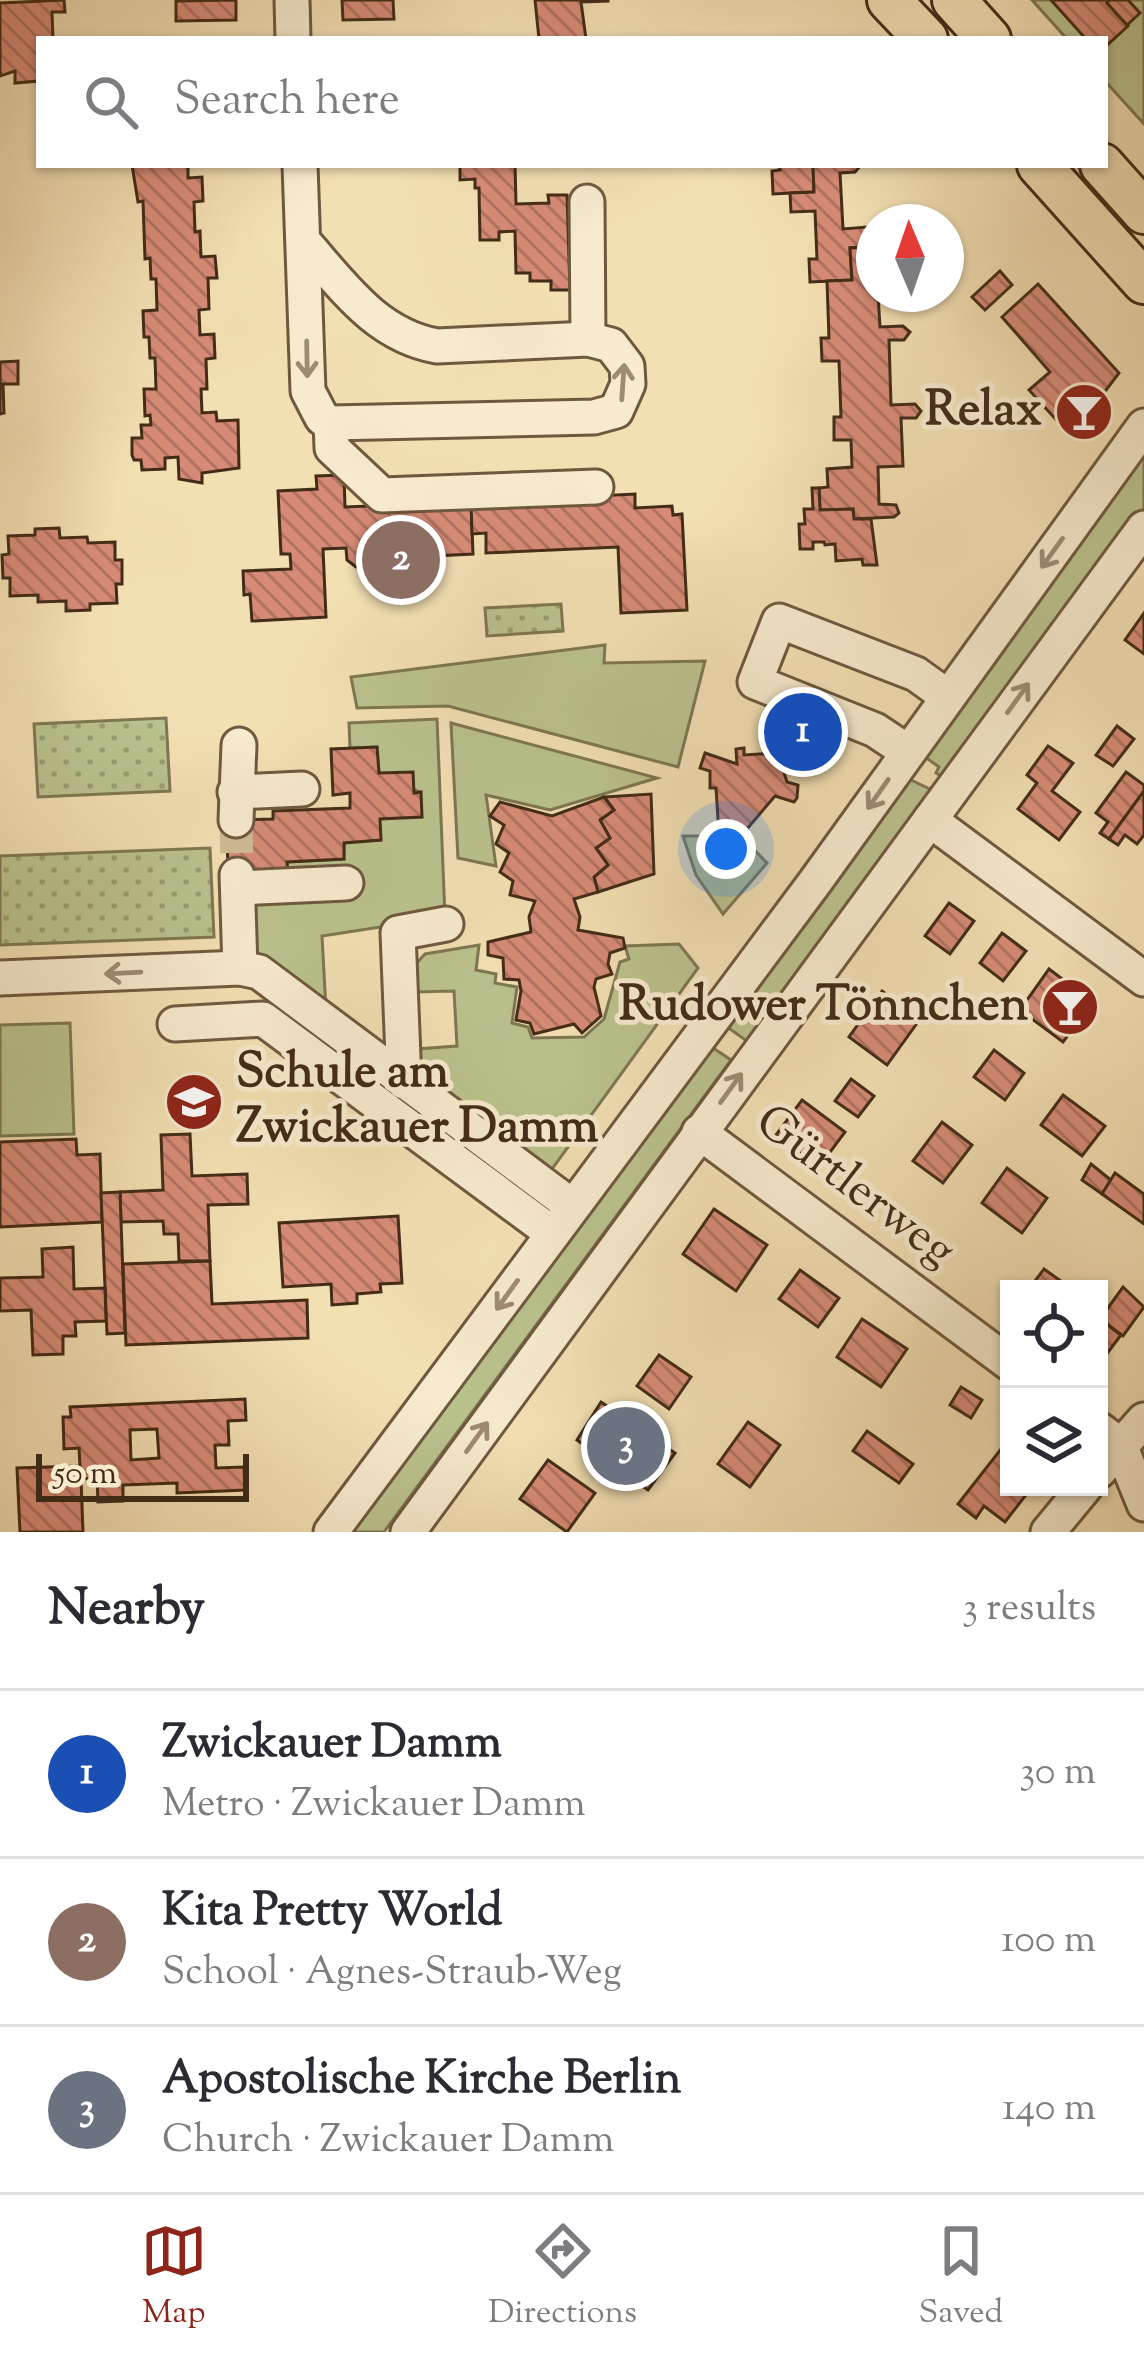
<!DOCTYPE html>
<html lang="en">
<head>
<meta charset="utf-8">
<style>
	:root { --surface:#fff; --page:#f7f7f7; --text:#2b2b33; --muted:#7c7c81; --line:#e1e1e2; --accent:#8f2418 }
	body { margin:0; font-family:"Sorts Mill Goudy",serif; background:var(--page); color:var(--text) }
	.controls { position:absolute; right:36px; bottom:36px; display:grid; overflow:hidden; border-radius:0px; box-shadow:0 3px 9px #0004 }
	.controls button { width:108px; height:108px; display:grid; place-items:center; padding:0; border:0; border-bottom:3px solid var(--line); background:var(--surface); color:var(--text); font:60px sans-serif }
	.compass { position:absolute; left:856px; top:204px; width:108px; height:108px; border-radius:50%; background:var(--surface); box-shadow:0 3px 9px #0004; rotate:358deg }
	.scale { position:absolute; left:36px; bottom:30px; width:213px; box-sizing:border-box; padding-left:12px; border:6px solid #432c17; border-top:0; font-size:33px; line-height:42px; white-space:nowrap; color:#432c17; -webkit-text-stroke:9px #f7eacd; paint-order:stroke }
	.you { position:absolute; left:726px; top:849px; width:42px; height:42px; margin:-30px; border:9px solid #fff; border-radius:50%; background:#1a73e8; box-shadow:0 0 0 18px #1a73e833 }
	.badge { display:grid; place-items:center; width:78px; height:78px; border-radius:50%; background:var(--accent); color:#fff; font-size:39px; font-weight:700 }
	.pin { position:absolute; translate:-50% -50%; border:6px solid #fff; box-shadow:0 3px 12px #0006 }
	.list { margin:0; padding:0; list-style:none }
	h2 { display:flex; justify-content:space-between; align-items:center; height:156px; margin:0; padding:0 48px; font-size:51px }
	h2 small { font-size:39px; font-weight:400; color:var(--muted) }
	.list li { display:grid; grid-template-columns:78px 1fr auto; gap:36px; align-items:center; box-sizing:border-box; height:168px; padding:0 48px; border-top:3px solid var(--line) }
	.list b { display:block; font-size:45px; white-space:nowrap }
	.list p { margin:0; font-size:39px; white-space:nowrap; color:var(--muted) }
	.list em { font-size:39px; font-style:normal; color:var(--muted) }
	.icon { flex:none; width:66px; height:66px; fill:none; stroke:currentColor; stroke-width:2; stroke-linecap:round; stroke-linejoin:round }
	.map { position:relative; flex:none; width:1144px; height:1532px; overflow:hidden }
	.search { position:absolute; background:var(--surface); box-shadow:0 3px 9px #0004; left:36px; right:36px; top:36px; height:132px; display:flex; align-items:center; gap:30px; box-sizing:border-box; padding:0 42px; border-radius:0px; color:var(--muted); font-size:45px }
	.sheet { height:660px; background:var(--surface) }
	nav { display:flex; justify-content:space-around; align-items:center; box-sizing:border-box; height:168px; border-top:3px solid var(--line); background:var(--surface); font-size:33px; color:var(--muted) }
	nav a { display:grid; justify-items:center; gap:6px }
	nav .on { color:var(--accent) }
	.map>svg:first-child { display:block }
</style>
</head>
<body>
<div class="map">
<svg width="1144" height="1532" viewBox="0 0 1144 1532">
	<defs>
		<pattern id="park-dots" width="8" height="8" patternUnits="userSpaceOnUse" patternTransform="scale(3)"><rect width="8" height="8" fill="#bac28c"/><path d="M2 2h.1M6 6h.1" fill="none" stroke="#999e71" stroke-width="1.8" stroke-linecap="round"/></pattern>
		<pattern id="building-back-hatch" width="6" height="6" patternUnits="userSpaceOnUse" patternTransform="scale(3)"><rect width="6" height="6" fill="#d78b76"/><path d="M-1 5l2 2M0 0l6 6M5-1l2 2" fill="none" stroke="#b07260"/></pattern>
	</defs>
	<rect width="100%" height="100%" fill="#f2dfb2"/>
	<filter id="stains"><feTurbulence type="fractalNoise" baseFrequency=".00167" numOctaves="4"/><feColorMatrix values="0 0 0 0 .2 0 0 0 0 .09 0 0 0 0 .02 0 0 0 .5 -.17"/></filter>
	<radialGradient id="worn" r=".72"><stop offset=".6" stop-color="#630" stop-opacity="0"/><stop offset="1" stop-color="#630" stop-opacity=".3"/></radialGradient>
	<g fill="#bac28c" stroke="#7e7752" stroke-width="3">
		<path d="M1032,0h112v124l-39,-43v-42h-38z"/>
		<path d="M1144,449v61l-200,268 -8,-5 3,-6 -14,-10z"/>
		<path d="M605,645l-1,18 101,-2 -27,106 -230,-61 -91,2 -6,-31z"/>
		<path d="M437,719l8,198 -123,19 4,74 -77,-56 -3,-80 41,-12 57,-3v-16l76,-51 -41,-19 -2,-26 -27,1 -1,-25z"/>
		<path d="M451,723l206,55 -107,32 -64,-15 10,71 -38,-8z"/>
		<path d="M909,779l25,12 -186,251 -25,-18z"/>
		<path d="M683,836h58l26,27 -44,51 -27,-39z"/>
		<path d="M679,944l19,24 -151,208 -128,-96 -2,-31 40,-3 -3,-55 -40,1v-26l11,-12 54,-9 -3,25 20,4 -1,9 22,4 -5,36 16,4 4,11 52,-1 20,-18 16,-57 9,-3 -4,-13z"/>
		<path d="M70,1023l4,111 -74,2v-111z"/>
		<path d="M707,1044l24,16 -347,472h-38z"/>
	</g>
	<g fill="url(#park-dots)" stroke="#7e7752" stroke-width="3">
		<path d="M561,604l2,27 -76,5 -2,-28z"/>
		<path d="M166,718l4,73 -132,6 -4,-73z"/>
		<path d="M210,848l4,89 -214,8v-89z"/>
	</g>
	<g fill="url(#building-back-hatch)" stroke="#432c17" stroke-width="3" fill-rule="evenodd">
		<path d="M64,0l1,12h-13l1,27h-14l-1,42 -23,2v-12l-15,5v-73z"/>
		<path d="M236,0v20l-60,1v-20z"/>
		<path d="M342,0h51l1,19 -51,1z"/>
		<path d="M535,0h73v1l-27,1 5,37h-47z"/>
		<path d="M1051,0h59l-3,3 21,23 -23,21v-8h-19z"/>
		<path d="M1110,0h18l12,13 -13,12 -20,-22z"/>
		<path d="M132,165h56v13l14,-1 1,24 -9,1 1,30 5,-1 1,26 14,-1 2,22h-9l1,31 -10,1 1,25 14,-1 1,24 -9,1 1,30h-6l1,24 14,-1 1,9 21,-1 1,48 -37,5v10l-23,-4 -1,-22 -13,1v11l-23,1 -1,-10h-7l-2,-5v-17h10l-1,-13h10l-1,-10 -5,1 -1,-27h12l-1,-31h-5l-1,-21h-5l-1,-26 14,-1 -1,-31h-5l-1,-21 -5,1 -2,-58 -5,1z"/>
		<path d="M460,165h55l1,39 33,-1 -1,-8h19l3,95h-19v-9h-21v-8h-14l-1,-42 -16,1v8h-19l-1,-52h-4v-9l-15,1z"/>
		<path d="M779,165h34l1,27 -41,2 -1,-23 8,-1z"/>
		<path d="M813,165h48l-6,7 -15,1 3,56 24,-2 1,20 -18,1 2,32 -42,2 -1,-23h8l-2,-48 -24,1 -1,-19 24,-1z"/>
		<path d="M868,247h6v47h4l2,33 23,-1 7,6 -6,8h-15l2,65 24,-1 6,7 -5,7h-15l2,48 -25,1 1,37 17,1 3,8 -5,4 -40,2 -1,-10 -33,1 -1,-22 9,-1 -1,-18 25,-2 -1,-27h-17v-23h7l-2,-56h-17l-1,-23h8l-2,-57 25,-1 -2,-32z"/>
		<path d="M1000,271l12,14 -27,25 -13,-13z"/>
		<path d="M1038,284l81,89 -48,63 -42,-46 21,-18 -48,-55z"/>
		<path d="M18,361v23h-15l1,29 -4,1v-52z"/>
		<path d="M344,475l1,32 126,-5 2,52 -39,2 1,9 -79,2 -9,-7 -1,-12 -23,1 3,68 -74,4 -2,-27 -6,1 -1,-24 48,-2 -1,-15h-9l-3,-63 39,-2 -1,-13z"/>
		<path d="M812,488h7l1,22 33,-1 1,10h17l6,46h-14l-1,-6 -26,2 -1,-17 -10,1 -1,-3h-11v7h-13l-1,-25h6l-1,-15h9z"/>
		<path d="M635,494v14l37,-2 1,9 9,-1 5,96 -66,3 -3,-66 -132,6v-20l-14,1 -1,-32z"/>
		<path d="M59,528l1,10 27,-1 1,6 27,-1v18h7v24h-6l1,19 -27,1v6l-24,1v-10l-28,1v-7l-28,1v-18h-7l-1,-23 7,-1 -1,-18 27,-1v-6z"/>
		<path d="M1144,613v41l-19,-14z"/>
		<path d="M1117,726l17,13 -21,27 -17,-11z"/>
		<path d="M1048,746l25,17 -21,28 28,21 -21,28 -41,-31 19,-26 -10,-8z"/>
		<path d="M377,747l2,26 34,-1 1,21 7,-1 1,25 -42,2 1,21 -37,3v16l-57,3 1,10 -59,3 -4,-55 48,-1v-8l77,-3v-15l-17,2 -2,-46z"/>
		<path d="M744,748v7l34,-2 9,29 11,3 -1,13 -3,4 -19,-6 -34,40 -22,-1 -3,-47h-6v-17l-10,-3 5,-15 32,11 -1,-15z"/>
		<path d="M1126,772l18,13v6l-35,48 -9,-6 8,-11 -12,-9z"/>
		<path d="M1144,791v44l-7,9 -12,-9 -7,10 -9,-6z"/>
		<path d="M651,794l3,80 -56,18 -4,-15 14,-12 -12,-17 14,-10 -10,-18 14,-10 -10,-13z"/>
		<path d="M604,797l10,13 -14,10 10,18 -14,10 12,17 -14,12 4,15 -24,7 6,18 -2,13 45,8 2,10 -15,5 -2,11 4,10 -16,5 -2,8 7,29 -19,17 -8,-9 -40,10 -4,-11 -14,-3 5,-29 -2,-11 -15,-1 -1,-21 -15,-3v-13l43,-10 -2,-15 6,-16 -25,-6 3,-14 -13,-9 9,-19 -13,-9 8,-19 -14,-9 10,-14 52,14z"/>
		<path d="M949,903l25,18 -24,33 -25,-18z"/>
		<path d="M1002,933l24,18 -23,30 -23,-18z"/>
		<path d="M1049,969l44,33 -30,40 -43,-32z"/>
		<path d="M882,991l38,28 -33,46 -38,-28z"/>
		<path d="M994,1050l30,23 -19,27 -31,-23z"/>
		<path d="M851,1079l23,17 -16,21 -23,-16z"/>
		<path d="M1063,1095l42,31 -23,30 -41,-31z"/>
		<path d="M802,1100l43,32 -26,35 -43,-32z"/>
		<path d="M942,1122l30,23 -29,38 -30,-22z"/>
		<path d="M190,1134l2,42 55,-2 1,30 -40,1 2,56h-31l-1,-27h-14l-1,-13 -42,1 -1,-30 43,-2 -2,-55z"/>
		<path d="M76,1139l1,16 23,-1 2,68 -102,5v-85z"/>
		<path d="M1091,1164l20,16 -9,14 -20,-14z"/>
		<path d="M1007,1168l40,30 -25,35 -40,-30z"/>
		<path d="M1115,1173l29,21v30l-42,-30z"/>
		<path d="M120,1192l5,141 -18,1 -6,-141z"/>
		<path d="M714,1209l53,36 -31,46 -53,-37z"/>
		<path d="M398,1216l4,67 -22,1 1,8 -24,2v9l-25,2 -1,-21 -48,3 -4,-64z"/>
		<path d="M73,1247l1,42 31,-1 1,33 -31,1 1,14h-13v18l-30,1 -2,-45 -31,1v-33l43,-1 -1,-28z"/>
		<path d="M210,1261l2,43 95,-4 1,38 -182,7 -3,-81z"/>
		<path d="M1044,1269l28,20h-43z"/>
		<path d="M800,1270l39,28 -21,29 -39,-28z"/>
		<path d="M1123,1287l21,20 -21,29 -23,-17z"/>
		<path d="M862,1319l45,30 -26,38 -44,-30z"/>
		<path d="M1100,1319l21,16 -22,29v-44z"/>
		<path d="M659,1355l32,22 -22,32 -32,-23z"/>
		<path d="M961,1387l21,13 -11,18 -21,-13z"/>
		<path d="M245,1399l1,21 -18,1 1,24h-14l1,23 28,-1 1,23 -68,3v-10l-54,2v16l-25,1 -1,-24 -16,1 2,53h-63l-3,-64 63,-2 -1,-18 -15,1 -1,-32h8l-1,-10zM157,1429l2,29 -28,2 -1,-30z"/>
		<path d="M601,1402l74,51 -27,37 -71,-50z"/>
		<path d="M748,1422l32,23 -30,42 -32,-23z"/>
		<path d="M867,1431l46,33 -14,19 -46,-32z"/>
		<path d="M1001,1449l8,6v32h23l-27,35 -21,-16 -8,12 -18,-14z"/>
		<path d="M548,1460l47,33 -28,39 -47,-33z"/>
	</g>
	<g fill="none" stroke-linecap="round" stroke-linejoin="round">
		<path stroke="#cfbb93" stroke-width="33" stroke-dasharray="33 16" stroke-linecap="butt" d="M236,820l1,55"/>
		<defs>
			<g id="minor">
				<path d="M292,0l1,39"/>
				<path d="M300,165l8,226 14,27 9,5 263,-6 22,-6 12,-27 -1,-18 -16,-21 -23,-6 -151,7c-61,-11 -94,-60 -133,-104"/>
				<path d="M587,202l1,137"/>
				<path d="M331,423l1,25 50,47 214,-8"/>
				<path d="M908,752l-33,-22 -120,-48 24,-61 137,53 32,23"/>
				<path d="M235,792l67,-3"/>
				<path d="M236,820l3,-75"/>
				<path d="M930,820l214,159"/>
				<path d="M237,875l3,93"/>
				<path d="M238,888l108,-5"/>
				<path d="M0,978l240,-10 19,4 313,234"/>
				<path d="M175,1024l88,-5 289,214"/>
				<path d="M404,1082l-6,-149 48,-9"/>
				<path d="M699,1132l310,231"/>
				<path d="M1099,1429l21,16 24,59"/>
				<path d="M1099,1471l45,-51"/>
				<path d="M331,1532l484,-650 329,-456"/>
				<path d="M408,1532l736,-1004"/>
				<path d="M1048,1532l37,-45"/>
			</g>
			<g id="major">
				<path d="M889,0l37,39"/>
				<path d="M954,0l35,39"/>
				<path d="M1039,165l105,117"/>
				<path d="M1102,165l42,47"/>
			</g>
		</defs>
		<use href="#minor" stroke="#6f593e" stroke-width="39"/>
		<use href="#major" stroke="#432c17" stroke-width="48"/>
		<use href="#minor" stroke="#f7eacd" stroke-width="33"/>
		<use href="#major" stroke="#f2dfb2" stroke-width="42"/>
	</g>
	<defs><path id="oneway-shaft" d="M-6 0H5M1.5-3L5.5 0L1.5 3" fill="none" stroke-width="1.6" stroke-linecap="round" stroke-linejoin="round" transform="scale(3)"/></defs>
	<g stroke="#9d8b72">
		<use href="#oneway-shaft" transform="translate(307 359) rotate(89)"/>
		<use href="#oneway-shaft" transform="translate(623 382) rotate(-86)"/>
		<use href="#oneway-shaft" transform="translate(1052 553) rotate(126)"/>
		<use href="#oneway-shaft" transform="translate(1018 698) rotate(-54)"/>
		<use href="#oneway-shaft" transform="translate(878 794) rotate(125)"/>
		<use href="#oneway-shaft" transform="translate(123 973) rotate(177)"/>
		<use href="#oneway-shaft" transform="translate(731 1088) rotate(-54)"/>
		<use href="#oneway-shaft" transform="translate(507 1295) rotate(126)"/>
		<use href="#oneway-shaft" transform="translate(477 1437) rotate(-54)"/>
	</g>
	<defs>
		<symbol id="bar-disc" viewBox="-11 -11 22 22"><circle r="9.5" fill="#8f2418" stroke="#f7eacd"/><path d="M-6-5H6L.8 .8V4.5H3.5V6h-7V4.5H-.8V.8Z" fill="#fff"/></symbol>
		<symbol id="school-disc" viewBox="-11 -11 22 22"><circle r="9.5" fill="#8f2418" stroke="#f7eacd"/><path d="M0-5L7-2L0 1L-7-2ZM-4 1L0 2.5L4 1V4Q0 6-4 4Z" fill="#fff"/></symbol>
	</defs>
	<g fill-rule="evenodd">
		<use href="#bar-disc" x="1051" y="379" width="66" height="66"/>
		<use href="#bar-disc" x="1037" y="974" width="66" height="66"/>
		<use href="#school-disc" x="161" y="1069" width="66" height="66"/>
	</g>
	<g text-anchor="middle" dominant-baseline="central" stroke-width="10" stroke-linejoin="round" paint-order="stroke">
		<g font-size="48" font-weight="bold" fill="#432c17" stroke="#f7eacd" text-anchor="end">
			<text x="1042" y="412">Relax</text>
			<text x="1028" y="1007">Rudower Tönnchen</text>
			<text x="236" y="1074" text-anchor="start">Schule am<tspan x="236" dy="55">Zwickauer Damm</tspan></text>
		</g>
		<g font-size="48" fill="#432c17" stroke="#f7eacd">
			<text transform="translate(854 1188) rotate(37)">Gürtlerweg</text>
		</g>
	</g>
	<rect width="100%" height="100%" filter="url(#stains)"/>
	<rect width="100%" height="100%" fill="url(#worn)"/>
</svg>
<div class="controls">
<button><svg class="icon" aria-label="locate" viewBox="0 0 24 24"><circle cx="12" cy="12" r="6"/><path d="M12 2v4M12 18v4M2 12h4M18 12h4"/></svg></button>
<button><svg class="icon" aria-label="layers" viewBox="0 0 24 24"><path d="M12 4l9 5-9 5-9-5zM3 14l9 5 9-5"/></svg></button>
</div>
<svg class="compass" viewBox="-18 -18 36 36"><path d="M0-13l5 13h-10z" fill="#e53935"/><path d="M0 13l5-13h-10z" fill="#7c7c81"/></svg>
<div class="scale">50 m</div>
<div class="you"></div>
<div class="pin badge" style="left:803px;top:732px;background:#1a4fb4">1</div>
<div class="pin badge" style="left:401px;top:560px;background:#8d6e63">2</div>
<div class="pin badge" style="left:626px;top:1446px;background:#6b7280">3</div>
<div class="search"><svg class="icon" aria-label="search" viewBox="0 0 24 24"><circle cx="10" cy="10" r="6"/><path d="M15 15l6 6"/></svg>Search here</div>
</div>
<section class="sheet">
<h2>Nearby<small>3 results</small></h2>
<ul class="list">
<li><span class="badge" style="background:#1a4fb4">1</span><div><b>Zwickauer Damm</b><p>Metro · Zwickauer Damm</p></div><em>30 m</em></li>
<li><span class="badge" style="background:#8d6e63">2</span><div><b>Kita Pretty World</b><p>School · Agnes-Straub-Weg</p></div><em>100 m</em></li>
<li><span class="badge" style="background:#6b7280">3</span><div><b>Apostolische Kirche Berlin</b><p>Church · Zwickauer Damm</p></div><em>140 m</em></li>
</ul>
</section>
<nav>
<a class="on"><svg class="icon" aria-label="map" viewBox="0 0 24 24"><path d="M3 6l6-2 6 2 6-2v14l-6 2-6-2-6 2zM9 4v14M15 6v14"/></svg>Map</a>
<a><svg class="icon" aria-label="directions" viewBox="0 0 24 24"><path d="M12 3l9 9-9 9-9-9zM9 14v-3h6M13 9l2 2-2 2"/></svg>Directions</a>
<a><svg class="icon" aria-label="saved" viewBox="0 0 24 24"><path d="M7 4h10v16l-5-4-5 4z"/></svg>Saved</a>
</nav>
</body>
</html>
